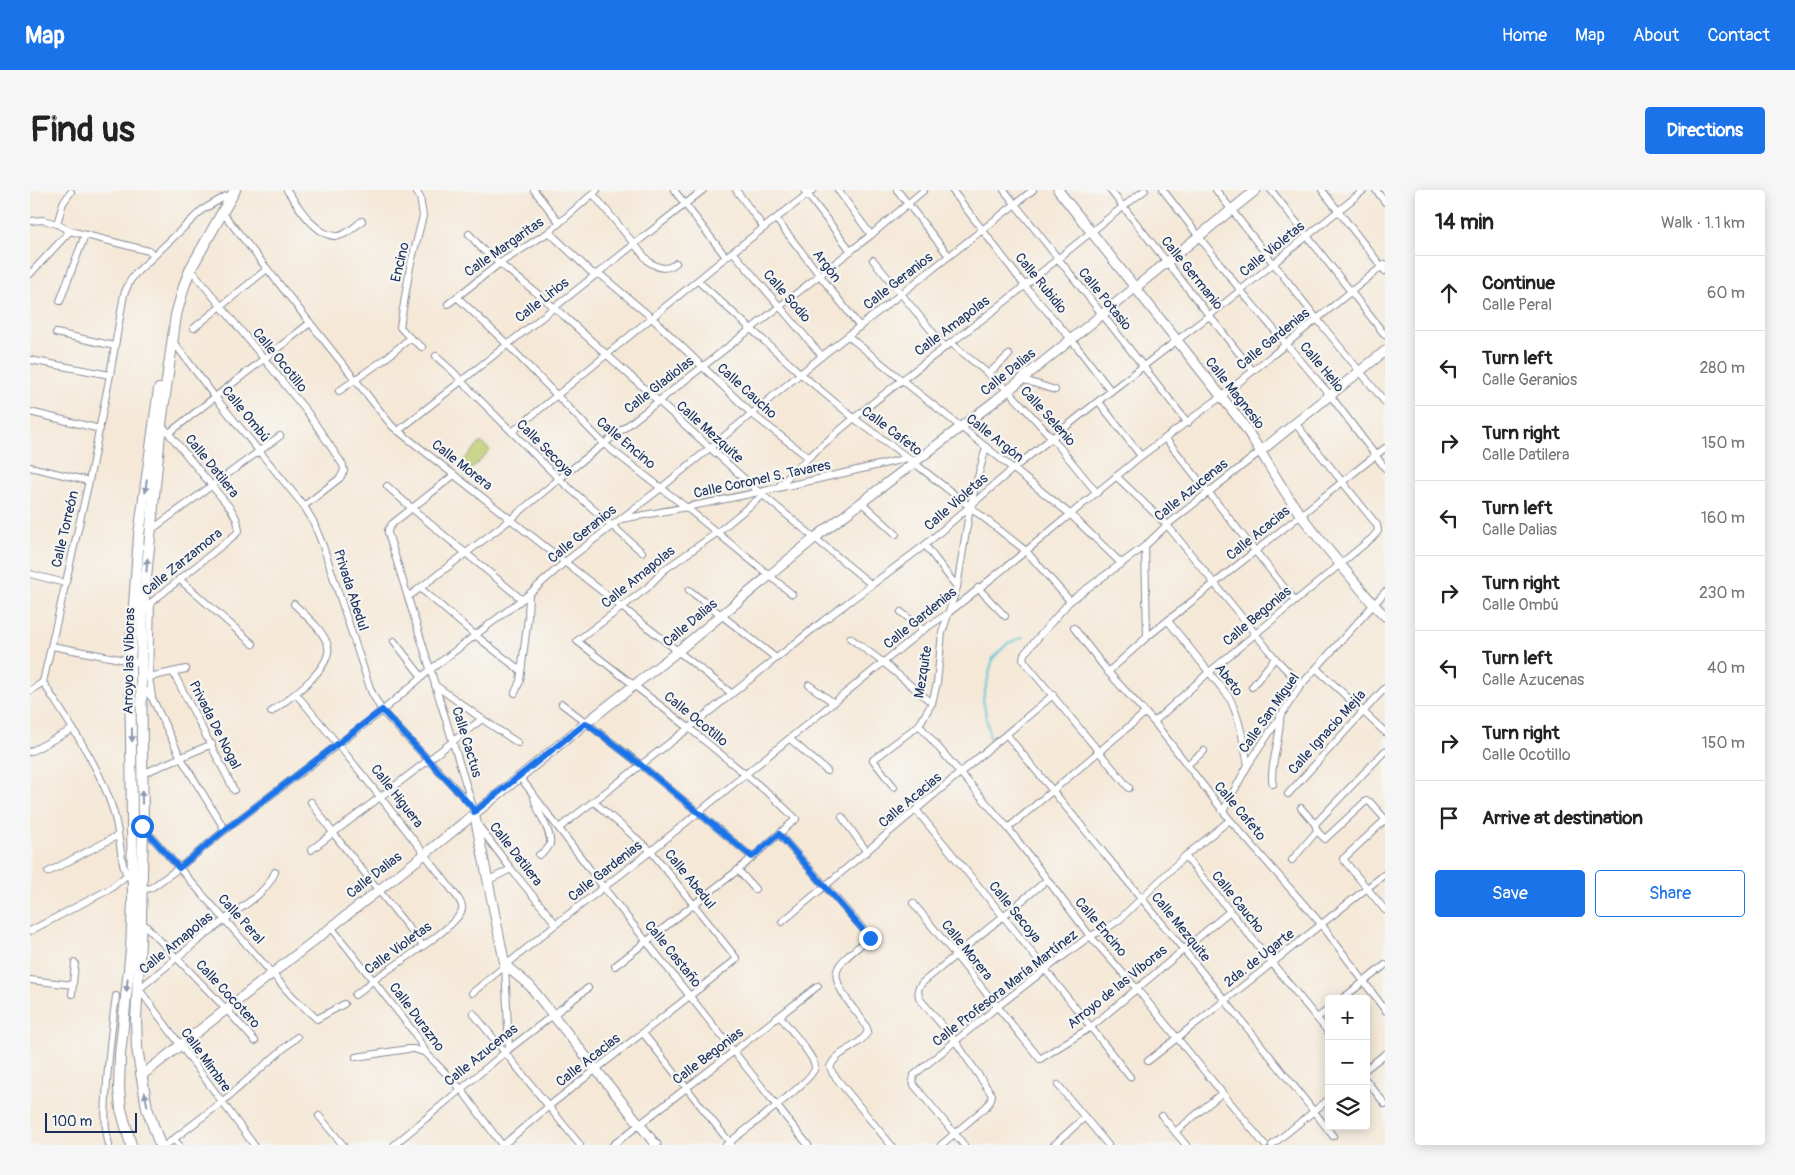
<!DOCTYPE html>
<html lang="en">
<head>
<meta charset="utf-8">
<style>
	:root { --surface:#fff; --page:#f6f6f6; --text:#222; --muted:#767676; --line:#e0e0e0; --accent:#1a73e8 }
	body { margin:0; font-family:Pangolin,sans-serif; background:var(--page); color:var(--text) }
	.controls { position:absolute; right:15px; bottom:15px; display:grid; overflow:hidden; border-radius:5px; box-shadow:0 2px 12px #0003 }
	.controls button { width:45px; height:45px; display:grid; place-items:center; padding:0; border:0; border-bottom:1px solid var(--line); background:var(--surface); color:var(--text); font:25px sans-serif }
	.scale { position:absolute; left:15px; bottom:12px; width:92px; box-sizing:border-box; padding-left:5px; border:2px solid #1b2f5e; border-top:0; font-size:14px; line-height:18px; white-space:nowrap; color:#1b2f5e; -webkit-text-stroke:4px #f6f6f2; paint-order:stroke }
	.stop { position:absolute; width:15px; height:15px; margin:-11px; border:4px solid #1a73e8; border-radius:50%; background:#fff }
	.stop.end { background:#1a73e8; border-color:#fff; box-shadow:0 1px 5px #0008 }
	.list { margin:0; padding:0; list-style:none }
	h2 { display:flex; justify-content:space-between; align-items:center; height:65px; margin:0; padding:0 20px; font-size:21px }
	h2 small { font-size:16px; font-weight:400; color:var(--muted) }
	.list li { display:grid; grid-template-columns:32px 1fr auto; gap:15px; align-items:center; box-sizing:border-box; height:75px; padding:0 20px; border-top:1px solid var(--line) }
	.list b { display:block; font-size:19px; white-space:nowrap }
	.list p { margin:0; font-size:16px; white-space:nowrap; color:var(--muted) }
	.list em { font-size:16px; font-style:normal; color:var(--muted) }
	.actions { display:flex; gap:10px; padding:15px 20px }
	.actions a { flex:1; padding:11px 0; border:1px solid var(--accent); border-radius:5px; text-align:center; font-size:18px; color:var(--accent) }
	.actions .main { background:var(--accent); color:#fff }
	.icon { flex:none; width:28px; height:28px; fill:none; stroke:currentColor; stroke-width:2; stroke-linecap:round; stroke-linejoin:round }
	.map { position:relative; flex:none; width:1355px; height:955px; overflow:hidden; border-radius:5px }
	header { display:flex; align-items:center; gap:30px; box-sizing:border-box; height:70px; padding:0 25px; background:var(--accent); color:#fff }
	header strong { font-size:24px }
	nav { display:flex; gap:28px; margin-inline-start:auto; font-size:18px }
	.intro { display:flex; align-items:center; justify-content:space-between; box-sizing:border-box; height:120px; padding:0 30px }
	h1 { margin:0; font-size:35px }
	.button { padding:12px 22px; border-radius:5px; background:var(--accent); color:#fff; font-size:18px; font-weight:700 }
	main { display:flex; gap:30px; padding:0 30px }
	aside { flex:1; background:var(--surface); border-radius:5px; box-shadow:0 2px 12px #0003 }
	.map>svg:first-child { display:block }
</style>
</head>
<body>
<header>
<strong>Map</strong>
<nav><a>Home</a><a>Map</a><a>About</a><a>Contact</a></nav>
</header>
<div class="intro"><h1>Find us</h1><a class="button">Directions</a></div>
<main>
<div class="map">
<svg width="1355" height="955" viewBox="0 0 1355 955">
	<rect width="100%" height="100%" fill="#f6f6f2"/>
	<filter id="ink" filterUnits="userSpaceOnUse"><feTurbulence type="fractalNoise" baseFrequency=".02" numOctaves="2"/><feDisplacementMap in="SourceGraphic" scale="10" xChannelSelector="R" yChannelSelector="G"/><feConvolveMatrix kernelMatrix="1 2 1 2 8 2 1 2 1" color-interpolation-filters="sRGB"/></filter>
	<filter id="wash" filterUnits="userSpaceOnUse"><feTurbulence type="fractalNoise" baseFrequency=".0096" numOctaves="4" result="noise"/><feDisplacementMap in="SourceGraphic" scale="20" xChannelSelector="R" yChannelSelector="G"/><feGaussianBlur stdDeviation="1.12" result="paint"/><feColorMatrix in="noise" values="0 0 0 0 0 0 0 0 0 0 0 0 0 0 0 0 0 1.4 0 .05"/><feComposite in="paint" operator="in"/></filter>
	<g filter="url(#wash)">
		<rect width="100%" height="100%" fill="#f5e8d7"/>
		<path fill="#bfcd6f" stroke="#6d7e66" d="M451,252l9,8 -19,20 -9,-8z"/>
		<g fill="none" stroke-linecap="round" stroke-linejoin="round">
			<path stroke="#5bc4d7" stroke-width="2" d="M960,549l-7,-40 10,-41 15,-15 16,-6"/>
		</g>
	</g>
	<g filter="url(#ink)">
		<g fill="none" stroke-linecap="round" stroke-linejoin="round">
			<defs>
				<g id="minor">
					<path d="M257,0c10,15 30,48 51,46 9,-1 17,-10 24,-15"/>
					<path d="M385,0l5,7 3,19 -13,51 -10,60 10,11 12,9"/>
					<path d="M504,0l25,32"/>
					<path d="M644,0l52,67"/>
					<path d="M706,0l28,38"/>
					<path d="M774,0l47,61"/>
					<path d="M808,0l33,45"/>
					<path d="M867,0l52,66"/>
					<path d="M922,0l73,96 46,53 40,52"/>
					<path d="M974,0l184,233"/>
					<path d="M1080,0l143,181"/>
					<path d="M1133,0l78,101 89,104 55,73"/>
					<path d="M1186,0l101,129 68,83"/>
					<path d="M1241,0l114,145"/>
					<path d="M1292,0l63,81"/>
					<path d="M1346,0l9,12"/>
					<path d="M563,4l56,68c10,6 17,9 27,1"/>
					<path d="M192,23l4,4 166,209 339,267"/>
					<path d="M746,29l84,108"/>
					<path d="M0,31l13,-1 14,4 13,7 79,20 6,4"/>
					<path d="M27,34l6,-21 8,-11"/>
					<path d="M519,42l42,40 11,4 50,42 100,96 56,43"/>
					<path d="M439,44l14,16 71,57 205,185 113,93"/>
					<path d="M703,62l89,104"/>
					<path d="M843,70l72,87"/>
					<path d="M160,78l118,145 35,52 1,6 -4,7 -36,28"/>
					<path d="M0,84l40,-43"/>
					<path d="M668,91l103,93 54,45 53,39 118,93 44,50"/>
					<path d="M427,107l50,47 97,100 83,64 105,86"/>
					<path d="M30,111l25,-66"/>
					<path d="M418,114l52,-41 49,-31 48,-42"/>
					<path d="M164,138l73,-59"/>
					<path d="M26,143l59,13"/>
					<path d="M818,146l54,44 168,134 52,50"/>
					<path d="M142,150l43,57 89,109 9,15 10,25 48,145 11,20 91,96"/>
					<path d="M921,153l57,47 44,48 45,55"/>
					<path d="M406,166c7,8 19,15 25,25l98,98 83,73"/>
					<path d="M0,170l80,15"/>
					<path d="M958,184l21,-19"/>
					<path d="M991,189l34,11"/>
					<path d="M309,201l46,-32 25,-21"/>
					<path d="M1069,212l42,54"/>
					<path d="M0,222l70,17"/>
					<path d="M368,241l305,-241"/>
					<path d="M482,242l214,-175 87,-67"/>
					<path d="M139,243l141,-110"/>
					<path d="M1136,249l129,162"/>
					<path d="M0,277l59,14"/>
					<path d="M424,285l-62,49 -4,6v3l84,271"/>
					<path d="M1086,286l51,49 108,133 26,27"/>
					<path d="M357,296c43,40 90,75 134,113"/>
					<path d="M748,297c65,-66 142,-120 215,-176 51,-40 100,-82 152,-121"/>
					<path d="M832,313l34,31"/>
					<path d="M591,329c96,-16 191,-38 287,-61"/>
					<path d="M121,340l129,-94"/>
					<path d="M895,355l32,42"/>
					<path d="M1115,356l2,91"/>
					<path d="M0,384l35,9"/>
					<path d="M149,389l74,65"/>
					<path d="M390,398l55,47 46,36"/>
					<path d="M948,398l27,28"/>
					<path d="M659,400l87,68"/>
					<path d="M378,407l103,-78 48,-40 312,-244 53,-45"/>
					<path d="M121,413l-2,74 3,20"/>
					<path d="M113,419l93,-75 3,-4 -2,-10 -6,-11 -70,-85"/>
					<path d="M871,422l22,18"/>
					<path d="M1138,431l61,76c11,21 14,44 19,68"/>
					<path d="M1044,438l34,44 46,50 76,98 92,105 63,85"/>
					<path d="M820,448l34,25 48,40"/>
					<path d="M364,451l28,36"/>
					<path d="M22,456l89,17"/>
					<path d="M1287,479l68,63"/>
					<path d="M143,482l61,118"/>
					<path d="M1078,482l39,-35 238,-189"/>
					<path d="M119,487l37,-8"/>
					<path d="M405,495l47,34 36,24"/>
					<path d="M779,495l25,18"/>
					<path d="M112,497l10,11 29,60 44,72"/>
					<path d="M1222,497l23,-29"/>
					<path d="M0,501l13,-9"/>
					<path d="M485,503l5,-12 8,-64 1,-23"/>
					<path d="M266,504c56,66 110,135 162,204 3,5 6,9 3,14 -9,18 -66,53 -85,66 -7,6 -14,12 -21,17"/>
					<path d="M532,514l79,61 111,92"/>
					<path d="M241,522c16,-12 66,-46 56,-69 -6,-15 -22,-28 -33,-39"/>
					<path d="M1124,532l54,-49 164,-135 6,-7 -1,-6 -82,-102"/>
					<path d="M889,535l89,103 82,108 47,53 128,156"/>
					<path d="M977,545c109,134 221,265 326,401"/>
					<path d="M760,549l37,32"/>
					<path d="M0,562l43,-23"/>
					<path d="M1157,575l17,-14"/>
					<path d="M112,584l70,-30"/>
					<path d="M490,587l84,111 204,257"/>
					<path d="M1243,594c-5,-12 9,-50 7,-69"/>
					<path d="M864,597l-21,-27 46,-35 13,-22 5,-20 5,-50 15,-46 13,-80 16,-60"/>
					<path d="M1099,598l-101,-122 -5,-7 1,-5 46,-53 75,-55 22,-21 94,-74"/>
					<path d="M1258,604l97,-106"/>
					<path d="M504,607c2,15 18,33 16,47 -1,5 -7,8 -11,11"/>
					<path d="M281,612l22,31 90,113"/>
					<path d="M1271,618l14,16"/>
					<path d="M887,621l86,105 127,161"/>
					<path d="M1193,621l25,-46 53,-80 84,-93"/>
					<path d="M812,627l25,35"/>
					<path d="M1355,630l-42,39 42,51"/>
					<path d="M448,635l33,44 45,55"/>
					<path d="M113,637l149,169 25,23 27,-15"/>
					<path d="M529,638l130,-100 134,-107 102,-76 89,-77 97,-77 99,-76 154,-125"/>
					<path d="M978,638l137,-115"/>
					<path d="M1287,641l-2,-7 70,-73"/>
					<path d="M1287,641l8,8 41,-38 4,1 15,17"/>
					<path d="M749,644l91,103c-33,29 -47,31 -17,71 6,7 12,14 15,23 -7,16 -31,19 -38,36l3,7 58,71"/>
					<path d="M281,660l171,-131"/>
					<path d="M1155,666l144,177"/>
					<path d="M1262,670l25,-29"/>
					<path d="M708,680l17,19"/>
					<path d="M18,682l69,-36"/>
					<path d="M103,691l-6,-6 -3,-7c-5,-20 -5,-42 -12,-61 -13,-42 -45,-87 -69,-125l46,-201 21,-106 14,-81 6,-13 5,-7 67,-64 24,-14 4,2"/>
					<path d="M457,691l24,-12"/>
					<path d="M110,698l6,1 5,-1 28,-20 46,-38 157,-119 48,-41 99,-76 36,-32 96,-74 161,-132 211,-166"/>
					<path d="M883,713l127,156 51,-32 139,-116"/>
					<path d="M111,731l85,88 29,32"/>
					<path d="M752,732l271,-227"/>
					<path d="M301,737l82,104 14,23 34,35 41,56"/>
					<path d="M0,741l80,-42 17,-14"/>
					<path d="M475,775l4,84"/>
					<path d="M585,776l123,-96 58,-51 -23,-22 -84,-69 -112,-87 70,-53 17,-18 54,-38 45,-37"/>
					<path d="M0,790l43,5"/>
					<path d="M109,799l115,156"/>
					<path d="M107,801c28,-24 56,-47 85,-69 19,-16 43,-26 53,-50"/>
					<path d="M442,803l84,-69 95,-73 272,-221 24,-16 79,-63 115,-95 81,-60 163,-132"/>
					<path d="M42,804l3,-31"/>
					<path d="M1312,809l43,-34"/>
					<path d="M443,823l107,132"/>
					<path d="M1287,828l12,-9"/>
					<path d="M613,843l88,111"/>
					<path d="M326,867l52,-8h6l12,4"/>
					<path d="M1118,871l237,-187"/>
					<path d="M1336,879l19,-15"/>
					<path d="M1336,890l19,24"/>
					<path d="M1028,895l50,60"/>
					<path d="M289,926l24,29"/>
					<path d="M1132,926l24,29"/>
					<path d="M1145,942l47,-39"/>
					<path d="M143,949l6,6"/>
					<path d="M79,955c-6,-22 -3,-43 -2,-65 2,-28 5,-56 9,-84"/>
					<path d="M136,955l56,-43 75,-65"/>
					<path d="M364,955l115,-96 79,-61"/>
					<path d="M473,955l46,-39 188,-147 -86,-108 -57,-49"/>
					<path d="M583,955l205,-159"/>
					<path d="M696,955c13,-11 90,-66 89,-78 0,-10 -28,-41 -35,-51"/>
					<path d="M911,955l45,-38 4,-5 2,-7 -36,-53 -37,-44 -1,-9 4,-6 125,-103"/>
					<path d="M934,955l-50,-60 -1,-4 1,-6 83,-68 49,-38 44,-33 16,-7 13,-9 66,-64 45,-36"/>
					<path d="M1024,955l31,-28"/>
					<path d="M1242,955l57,-46"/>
				</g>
				<g id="tertiary">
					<path d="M1028,0l182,230c22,31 38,64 60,94 23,31 49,60 73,90l12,12"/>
					<path d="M1231,261l124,-100"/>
					<path d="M444,622l31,153 25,21 126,159"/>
					<path d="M111,886l284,-222 161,-131 92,-72 138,-114 179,-136 261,-211"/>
				</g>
				<g id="primary">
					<path d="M101,955l-10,-36 -2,-20 1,-34 11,-106 2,-48 -3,-240 9,-126 20,-146"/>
					<path d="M130,955l-13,-37 -10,-60 -1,-28 5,-99 2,-95 -2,-163 2,-54 18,-185 15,-109 9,-32 6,-15 44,-78"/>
				</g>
			</defs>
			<use href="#minor" stroke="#888c9a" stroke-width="8"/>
			<use href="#tertiary" stroke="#888c9a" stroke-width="11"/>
			<use href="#primary" stroke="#888c9a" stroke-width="12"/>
			<use href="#minor" stroke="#fff" stroke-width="6"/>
			<use href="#tertiary" stroke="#fff" stroke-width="9"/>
			<use href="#primary" stroke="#fff" stroke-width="10"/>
		</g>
		<defs><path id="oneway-solid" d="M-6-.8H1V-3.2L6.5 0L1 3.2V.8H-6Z" transform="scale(1.25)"/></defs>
		<g fill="#8d97ae">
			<use href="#oneway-solid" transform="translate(116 296) rotate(97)"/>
			<use href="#oneway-solid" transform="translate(117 375) rotate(-85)"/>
			<use href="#oneway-solid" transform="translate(102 545) rotate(89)"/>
			<use href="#oneway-solid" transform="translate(112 607) rotate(-90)"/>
			<use href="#oneway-solid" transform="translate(97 795) rotate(96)"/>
			<use href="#oneway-solid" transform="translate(116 909) rotate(-101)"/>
		</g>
	</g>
	<g fill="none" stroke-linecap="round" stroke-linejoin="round" filter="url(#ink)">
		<path stroke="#1a73e8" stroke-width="6" d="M112,636l37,42 46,-38 157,-120 90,97 2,5 112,-89 55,42 111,92 27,-23 91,104"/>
	</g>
	<g text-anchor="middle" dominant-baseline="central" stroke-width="4.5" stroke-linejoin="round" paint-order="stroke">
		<g font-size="14" fill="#1b2f5e" stroke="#f6f6f2">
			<text transform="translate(474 57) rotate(-35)">Calle Margaritas</text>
			<text transform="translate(1242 59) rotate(-39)">Calle Violetas</text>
			<text transform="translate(370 72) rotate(-77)">Encino</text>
			<text transform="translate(797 76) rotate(52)">Argón</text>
			<text transform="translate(1162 83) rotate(51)">Calle Germanio</text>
			<text transform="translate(868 91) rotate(-38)">Calle Geranios</text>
			<text transform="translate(1011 93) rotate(51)">Calle Rubidio</text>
			<text transform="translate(757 106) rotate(49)">Calle Sodio</text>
			<text transform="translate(1075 109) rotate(51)">Calle Potasio</text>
			<text transform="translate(512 110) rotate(-38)">Calle Lirios</text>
			<text transform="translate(922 136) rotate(-37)">Calle Amapolas</text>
			<text transform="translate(1243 149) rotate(-39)">Calle Gardenias</text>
			<text transform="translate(250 170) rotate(51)">Calle Ocotillo</text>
			<text transform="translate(1292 177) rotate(50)">Calle Helio</text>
			<text transform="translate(978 182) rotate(-39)">Calle Dalias</text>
			<text transform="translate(629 195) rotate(-38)">Calle Gladiolas</text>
			<text transform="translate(717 201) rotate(42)">Calle Caucho</text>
			<text transform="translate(1205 203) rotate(52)">Calle Magnesio</text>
			<text transform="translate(216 224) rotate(51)">Calle Ombú</text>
			<text transform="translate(1018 226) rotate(48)">Calle Selenio</text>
			<text transform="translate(862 241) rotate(37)">Calle Cafeto</text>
			<text transform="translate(680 242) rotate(42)">Calle Mezquite</text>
			<text transform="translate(965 248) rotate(38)">Calle Argón</text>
			<text transform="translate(596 253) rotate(40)">Calle Encino</text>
			<text transform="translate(515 258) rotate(45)">Calle Secoya</text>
			<text transform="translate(432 275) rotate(38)">Calle Morera</text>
			<text transform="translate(182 276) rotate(51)">Calle Datilera</text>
			<text transform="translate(732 289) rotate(-12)">Calle Coronel S. Tavares</text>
			<text transform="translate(1161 300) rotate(-39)">Calle Azucenas</text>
			<text transform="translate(926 312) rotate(-41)">Calle Violetas</text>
			<text transform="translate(35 339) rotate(-77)">Calle Torreón</text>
			<text transform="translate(1228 343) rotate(-39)">Calle Acacias</text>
			<text transform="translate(552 344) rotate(-39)">Calle Geranios</text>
			<text transform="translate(152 372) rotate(-39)">Calle Zarzamora</text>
			<text transform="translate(608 387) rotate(-39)">Calle Amapolas</text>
			<text transform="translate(321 400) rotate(72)">Privada Abedul</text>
			<text transform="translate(1227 426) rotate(-40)">Calle Begonias</text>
			<text transform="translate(890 428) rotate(-39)">Calle Gardenias</text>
			<text transform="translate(660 433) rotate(-40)">Calle Dalias</text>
			<text transform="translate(99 471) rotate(-89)">Arroyo las Víboras</text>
			<text transform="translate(893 482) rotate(-81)">Mezquite</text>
			<text transform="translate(1199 490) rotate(53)">Abeto</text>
			<text transform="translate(1239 523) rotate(-55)">Calle San Miguel</text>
			<text transform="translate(666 529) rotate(39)">Calle Ocotillo</text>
			<text transform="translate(185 535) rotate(63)">Privada De Nogal</text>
			<text transform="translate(1297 542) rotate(-48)">Calle Ignacio Mejía</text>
			<text transform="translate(437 552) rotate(73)">Calle Cactus</text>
			<text transform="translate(367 606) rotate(52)">Calle Higuera</text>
			<text transform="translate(880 610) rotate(-40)">Calle Acacias</text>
			<text transform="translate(1210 621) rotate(50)">Calle Cafeto</text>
			<text transform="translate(486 664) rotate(52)">Calle Datilera</text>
			<text transform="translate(575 681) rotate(-38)">Calle Gardenias</text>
			<text transform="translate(344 685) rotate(-38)">Calle Dalias</text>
			<text transform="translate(660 689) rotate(51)">Calle Abedul</text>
			<text transform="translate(1208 712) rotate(51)">Calle Caucho</text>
			<text transform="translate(985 722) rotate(51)">Calle Secoya</text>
			<text transform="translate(211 729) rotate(48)">Calle Peral</text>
			<text transform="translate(1071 737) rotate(50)">Calle Encino</text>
			<text transform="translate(1151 737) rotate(51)">Calle Mezquite</text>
			<text transform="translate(146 753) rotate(-39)">Calle Amapolas</text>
			<text transform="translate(368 758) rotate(-36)">Calle Violetas</text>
			<text transform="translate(937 760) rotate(51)">Calle Morera</text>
			<text transform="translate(643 764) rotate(51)">Calle Castaño</text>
			<text transform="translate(1229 768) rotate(-38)">2da. de Ugarte</text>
			<text transform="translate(1087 797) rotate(-39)">Arroyo de las Víboras</text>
			<text transform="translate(975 798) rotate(-38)">Calle Profesora María Martínez</text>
			<text transform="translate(198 804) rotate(47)">Calle Cocotero</text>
			<text transform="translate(387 827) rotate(53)">Calle Durazno</text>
			<text transform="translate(451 865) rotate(-39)">Calle Azucenas</text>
			<text transform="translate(678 866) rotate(-37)">Calle Begonias</text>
			<text transform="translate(176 870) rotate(54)">Calle Mimbre</text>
			<text transform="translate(558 870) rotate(-38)">Calle Acacias</text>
		</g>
	</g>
</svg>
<div class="controls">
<button>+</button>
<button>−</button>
<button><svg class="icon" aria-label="layers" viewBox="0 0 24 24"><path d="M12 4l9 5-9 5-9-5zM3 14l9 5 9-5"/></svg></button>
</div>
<div class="scale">100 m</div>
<div class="stop" style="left:112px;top:636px"></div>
<div class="stop end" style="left:840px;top:748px"></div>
</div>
<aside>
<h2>14 min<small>Walk · 1.1 km</small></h2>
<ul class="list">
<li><svg class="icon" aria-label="ahead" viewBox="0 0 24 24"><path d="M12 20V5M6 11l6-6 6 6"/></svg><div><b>Continue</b><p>Calle Peral</p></div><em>60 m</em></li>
<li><svg class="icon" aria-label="left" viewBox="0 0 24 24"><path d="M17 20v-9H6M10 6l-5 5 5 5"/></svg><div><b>Turn left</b><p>Calle Geranios</p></div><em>280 m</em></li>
<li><svg class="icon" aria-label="right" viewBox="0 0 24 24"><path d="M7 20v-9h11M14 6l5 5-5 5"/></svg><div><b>Turn right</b><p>Calle Datilera</p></div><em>150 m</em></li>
<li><svg class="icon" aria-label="left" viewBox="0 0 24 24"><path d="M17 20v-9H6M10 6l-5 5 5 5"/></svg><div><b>Turn left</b><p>Calle Dalias</p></div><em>160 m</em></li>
<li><svg class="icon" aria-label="right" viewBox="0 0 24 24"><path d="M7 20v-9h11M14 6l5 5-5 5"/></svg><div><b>Turn right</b><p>Calle Ombú</p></div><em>230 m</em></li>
<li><svg class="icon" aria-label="left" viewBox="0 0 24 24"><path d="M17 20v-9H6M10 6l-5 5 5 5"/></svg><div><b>Turn left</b><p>Calle Azucenas</p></div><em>40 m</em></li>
<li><svg class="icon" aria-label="right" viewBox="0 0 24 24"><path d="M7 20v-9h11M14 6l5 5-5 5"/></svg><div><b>Turn right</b><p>Calle Ocotillo</p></div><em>150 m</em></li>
<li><svg class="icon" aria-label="arrive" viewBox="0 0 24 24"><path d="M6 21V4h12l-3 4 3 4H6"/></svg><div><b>Arrive at destination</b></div></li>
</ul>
<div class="actions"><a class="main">Save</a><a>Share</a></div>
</aside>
</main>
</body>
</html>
